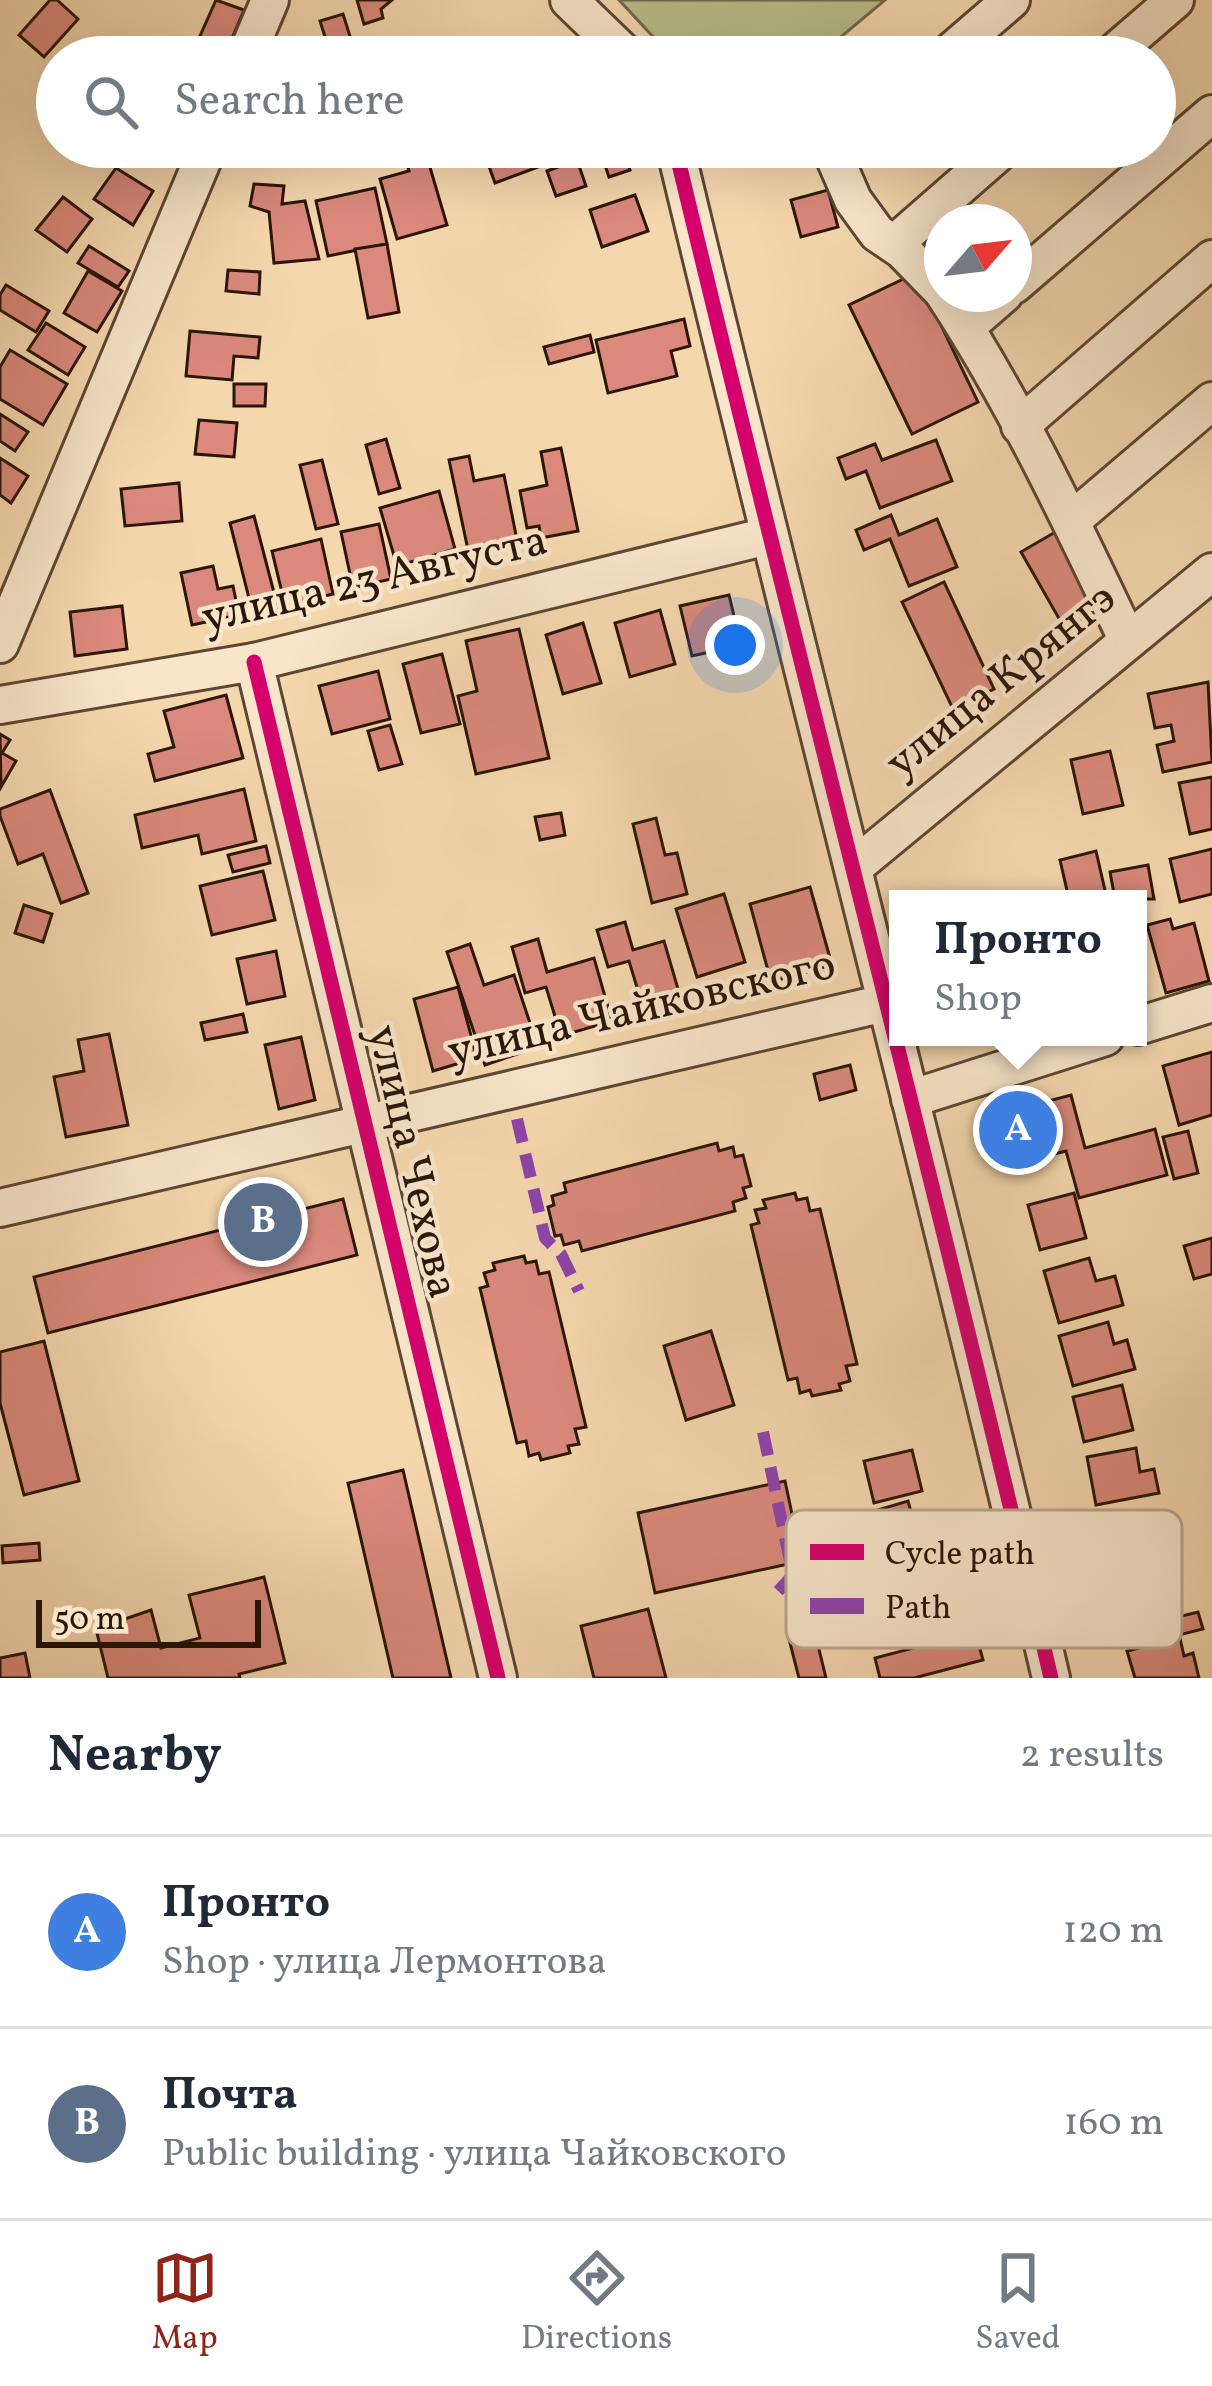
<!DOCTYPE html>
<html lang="en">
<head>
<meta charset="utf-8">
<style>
	:root { --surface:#fff; --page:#f2f2f3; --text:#1f2937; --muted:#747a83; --line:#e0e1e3; --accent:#8f2418 }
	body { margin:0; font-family:Vollkorn,serif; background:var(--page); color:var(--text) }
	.compass { position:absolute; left:924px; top:204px; width:108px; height:108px; border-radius:50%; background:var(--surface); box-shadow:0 12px 48px #0002; rotate:62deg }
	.scale { position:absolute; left:36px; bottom:30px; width:225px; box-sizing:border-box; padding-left:12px; border:6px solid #2b1608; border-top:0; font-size:33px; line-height:42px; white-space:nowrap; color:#2b1608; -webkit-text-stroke:9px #f8e5ca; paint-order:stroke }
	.you { position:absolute; left:735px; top:645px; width:42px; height:42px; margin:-30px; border:9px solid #fff; border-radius:50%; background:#1a73e8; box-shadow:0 0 0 18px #1a73e833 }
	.badge { display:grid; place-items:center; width:78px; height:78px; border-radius:50%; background:var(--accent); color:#fff; font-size:39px; font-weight:700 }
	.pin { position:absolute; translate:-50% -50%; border:6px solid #fff; box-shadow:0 3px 12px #0006 }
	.popup { position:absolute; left:889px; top:890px; width:258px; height:156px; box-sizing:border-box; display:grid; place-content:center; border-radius:0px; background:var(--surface); filter:drop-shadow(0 3px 9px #0005); font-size:39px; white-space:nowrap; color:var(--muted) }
	.popup b { font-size:45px; color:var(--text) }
	.popup::after { content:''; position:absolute; left:50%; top:100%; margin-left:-24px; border:24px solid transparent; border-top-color:var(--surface) }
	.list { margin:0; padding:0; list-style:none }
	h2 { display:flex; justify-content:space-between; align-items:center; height:156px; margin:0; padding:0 48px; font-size:51px }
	h2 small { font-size:39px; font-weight:400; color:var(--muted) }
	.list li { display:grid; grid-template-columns:78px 1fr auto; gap:36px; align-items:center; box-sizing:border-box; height:192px; padding:0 48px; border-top:3px solid var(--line) }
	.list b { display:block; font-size:45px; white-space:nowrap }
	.list p { margin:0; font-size:39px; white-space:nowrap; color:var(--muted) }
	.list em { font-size:39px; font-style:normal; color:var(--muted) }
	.icon { flex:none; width:66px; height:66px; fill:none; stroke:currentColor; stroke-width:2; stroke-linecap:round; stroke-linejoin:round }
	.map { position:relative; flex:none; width:1212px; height:1678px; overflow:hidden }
	.search { position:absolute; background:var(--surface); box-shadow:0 12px 48px #0002; left:36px; right:36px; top:36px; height:132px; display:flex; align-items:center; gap:30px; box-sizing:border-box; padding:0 42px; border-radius:66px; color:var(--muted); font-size:45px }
	.sheet { height:540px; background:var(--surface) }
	nav { display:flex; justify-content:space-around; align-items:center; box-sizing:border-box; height:168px; border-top:3px solid var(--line); background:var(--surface); font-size:33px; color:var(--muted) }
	nav a { display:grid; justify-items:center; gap:6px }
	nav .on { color:var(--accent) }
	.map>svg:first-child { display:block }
</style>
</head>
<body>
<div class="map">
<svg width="1212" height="1678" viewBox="0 0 1212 1678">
	<rect width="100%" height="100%" fill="#f5d7ae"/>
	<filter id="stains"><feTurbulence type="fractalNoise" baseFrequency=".00167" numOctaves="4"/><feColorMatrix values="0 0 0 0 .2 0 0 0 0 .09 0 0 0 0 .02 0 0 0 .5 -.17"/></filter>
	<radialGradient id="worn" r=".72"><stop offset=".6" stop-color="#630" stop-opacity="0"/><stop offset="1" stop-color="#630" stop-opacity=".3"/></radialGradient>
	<path fill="#b8bf8c" stroke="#726a4a" stroke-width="3" d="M619,0h266l-68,57h-145z"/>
	<g fill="#da897c" stroke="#2b1608" stroke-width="3">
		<path d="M50,0h7l21,19 -34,38 -25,-22z"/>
		<path d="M216,0l28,10 -20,47 -28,-12z"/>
		<path d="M357,0h35l-11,9 2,9 -19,6z"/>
		<path d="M343,14l11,35 -20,8h-24l-2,-8 19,-6 -7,-22z"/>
		<path d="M414,147h10l23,78 -50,14 -17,-60 29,-8 -6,-21z"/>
		<path d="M482,147h71l4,13 -62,23z"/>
		<path d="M599,147h23l8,23 -21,7z"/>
		<path d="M577,160l9,26 -30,10 -9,-25z"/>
		<path d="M116,168l37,23 -20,34 -39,-26z"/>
		<path d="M254,184l30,2 -2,18 23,-3 14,58 -45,4 -5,-51 -19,-6z"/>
		<path d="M375,188l12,56 -59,12 -12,-55z"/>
		<path d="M828,190l10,37 -37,10 -10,-37z"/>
		<path d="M635,195l13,36 -46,16 -12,-37z"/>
		<path d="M63,197l29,22 -25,33 -31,-22z"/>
		<path d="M387,244l12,68 -31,6 -13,-69z"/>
		<path d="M89,246l40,25 -11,16 -40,-24z"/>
		<path d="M228,270l32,2 -1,22 -33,-3z"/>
		<path d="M88,271l34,20 -25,41 -33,-19z"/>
		<path d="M916,273l62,129 -66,32 -63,-129z"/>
		<path d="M6,285l43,26 -13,21 -36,-22v-15z"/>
		<path d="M684,319l6,27 -19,5 6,25 -69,17 -12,-53z"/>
		<path d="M46,323l39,24 -17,28 -40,-25z"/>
		<path d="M190,331l70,6 -2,21 -24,-2 -2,24 -46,-4z"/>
		<path d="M590,335l4,17 -45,12 -5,-17z"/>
		<path d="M10,350l57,34 -24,41 -43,-26v-32z"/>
		<path d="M234,384h32l-1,22h-31z"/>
		<path d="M0,414l28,18 -13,19 -15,-10z"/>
		<path d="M199,420l38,3 -3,34 -39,-3z"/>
		<path d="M386,439l14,49 -21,6 -13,-49z"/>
		<path d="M936,440l16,41 -72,27 -14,-37 -20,8 -8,-21 37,-14 7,16z"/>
		<path d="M561,448l17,83 -37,7 -2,-12 -12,2 -7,-37 27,-6 -6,-33z"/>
		<path d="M469,456l5,25 30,-6 13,65 -49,10 -19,-90z"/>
		<path d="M0,458l28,18 -17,27 -11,-8z"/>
		<path d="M322,460l16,64 -22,5 -16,-64z"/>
		<path d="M179,483l3,38 -57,5 -4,-37z"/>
		<path d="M439,491l16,58 -58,17 -17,-58z"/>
		<path d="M891,515l8,20 38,-16 20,48 -48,19 -19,-47 -26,11 -8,-20z"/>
		<path d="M254,516l24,92 -25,6 -23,-91z"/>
		<path d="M379,524l12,55 -38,9 -12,-56z"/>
		<path d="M1057,531l44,77 -36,21 -44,-77z"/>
		<path d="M321,539l12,55 -48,11 -13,-54z"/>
		<path d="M213,566l5,23 15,-3 6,29 -47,10 -11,-52z"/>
		<path d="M944,582l50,107 -41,20 -51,-107z"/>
		<path d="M729,595l12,50 -49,11 -12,-50z"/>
		<path d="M122,606l5,43 -52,7 -5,-44z"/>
		<path d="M660,610l15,54 -45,13 -15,-54z"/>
		<path d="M583,623l18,60 -38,11 -17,-59z"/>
		<path d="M519,629l30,129 -73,16 -18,-78 19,-5 -11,-50z"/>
		<path d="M442,654l18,70 -39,9 -18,-69z"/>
		<path d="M378,671l12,48 -58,15 -13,-48z"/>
		<path d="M1208,682l4,80 -49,10 -6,-27 17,-4 -3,-16 -16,3 -7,-34z"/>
		<path d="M226,695l17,63 -88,23 -7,-27 26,-7 -10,-36z"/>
		<path d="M390,725l12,39 -23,6 -11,-39z"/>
		<path d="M0,734l10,6 -8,13 14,8 -15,26z"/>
		<path d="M1110,751l13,54 -40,9 -12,-54z"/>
		<path d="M1212,777v52l-22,5 -11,-51z"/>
		<path d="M244,789l12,52 -54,13 -4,-19 -56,13 -7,-33z"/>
		<path d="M50,790l38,103 -27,10 -18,-49 -25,10 -18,-48v-7z"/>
		<path d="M561,813l4,22 -25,5 -5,-23z"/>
		<path d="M656,818l9,37 12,-2 10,41 -35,9 -19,-79z"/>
		<path d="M266,846l4,17 -37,9 -5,-17z"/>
		<path d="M1212,849v45l-32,8 -10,-43z"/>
		<path d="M1096,851l11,48h-38l-9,-39z"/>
		<path d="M1148,865l6,34h-39l-5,-27z"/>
		<path d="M263,871l12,49 -63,15 -12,-49z"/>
		<path d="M810,887l22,78 -61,17 -21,-78z"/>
		<path d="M724,894l21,68 -48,15 -21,-68z"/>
		<path d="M24,905l28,9 -9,28 -28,-9z"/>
		<path d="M1170,919l3,10 21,-6 15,58 -43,12 -19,-68z"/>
		<path d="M625,922l8,28 31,-9 19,65 -37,11 -17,-56 -21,6 -11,-37z"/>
		<path d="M538,939l9,33 47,-14 18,63 -51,15 -15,-49 -21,6 -13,-46z"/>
		<path d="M470,944l14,41 30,-10 24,72 -53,18 -38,-113z"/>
		<path d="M276,951l9,45 -38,8 -10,-45z"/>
		<path d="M458,987l19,71 -44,13 -19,-72z"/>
		<path d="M243,1014l4,18 -42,8 -4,-17z"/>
		<path d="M109,1034l19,91 -62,12 -12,-60 30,-6 -6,-31z"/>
		<path d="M301,1037l14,63 -36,9 -14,-64z"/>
		<path d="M1212,1052v63l-33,10 -16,-59z"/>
		<path d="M850,1065l6,25 -36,10 -6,-26z"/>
		<path d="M1071,1095l14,53 70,-19 12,46 -88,23 -13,-47 -35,9 -13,-51z"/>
		<path d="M1188,1131l10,42 -24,6 -11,-42z"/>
		<path d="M717,1143l2,8 14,-4 2,10 8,-2 8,31 -8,2 3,10 -13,4 2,9 -153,40 -3,-10 -15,4 -3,-10 -6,1 -7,-29 6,-2 -2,-9 14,-4 -2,-9z"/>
		<path d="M795,1193l2,7 10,-2 3,13 10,-2 37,155 -11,2 4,15 -11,3 2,6 -29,6 -2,-6 -10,3 -3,-15 -9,2 -37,-155 8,-2 -4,-13 11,-2 -3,-8z"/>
		<path d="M1074,1193l12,45 -46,12 -12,-45z"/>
		<path d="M343,1199l14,56 -309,78 -14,-56z"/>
		<path d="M1212,1238v36l-18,5 -10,-33z"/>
		<path d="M524,1256l2,7 10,-2 3,13 10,-2 37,155 -11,2 4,15 -11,2 2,7 -29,7 -2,-7 -10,3 -3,-15 -9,2 -37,-155 8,-2 -4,-13 11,-3 -2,-7z"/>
		<path d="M1089,1258l7,23 19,-5 8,29 -64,18 -15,-52z"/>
		<path d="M1108,1322l6,22 13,-4 8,29 -62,17 -14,-50z"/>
		<path d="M711,1331l23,74 -48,15 -22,-74z"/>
		<path d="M44,1341l35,140 -55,14 -24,-92v-51z"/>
		<path d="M1122,1385l11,45 -49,12 -11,-45z"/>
		<path d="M1136,1448l4,24 14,-3 5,24 -63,12 -9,-48z"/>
		<path d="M912,1450l10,41 -48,12 -10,-42z"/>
		<path d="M403,1470l48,208h-58l-45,-195z"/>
		<path d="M785,1481l17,80 -147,32 -17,-80z"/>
		<path d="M908,1501l17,61 -60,17 -18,-60z"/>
		<path d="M1147,1513l12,39 -50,16 -13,-39z"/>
		<path d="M39,1543l1,17 -37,3 -1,-17z"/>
		<path d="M944,1563l9,32 -39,11 -9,-32z"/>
		<path d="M1158,1575l12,44 28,-7 5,17 -24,6 -4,-14 -47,12 -12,-47z"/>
		<path d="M264,1577l21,86 -46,11 1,4h-132l-12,-49 55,-19 10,38 39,-10 -11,-43z"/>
		<path d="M648,1609l18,69h-72l-13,-52z"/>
		<path d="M971,1616l12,44 -69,18h-34l-5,-20 65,-17 -4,-16z"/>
		<path d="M815,1633l11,45h-27l-10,-39z"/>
		<path d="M1180,1638l4,18 9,-3 6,25h-64l-8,-27z"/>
		<path d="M25,1653l5,25h-30v-20z"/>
	</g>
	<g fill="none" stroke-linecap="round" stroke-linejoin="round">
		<defs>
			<g id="minor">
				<path d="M569,0l59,57"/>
				<path d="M246,57l24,-57"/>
				<path d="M945,57l66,-57"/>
				<path d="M1109,57l66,-57"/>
				<path d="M675,147c122,511 256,1019 376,1531"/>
				<path d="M841,147l-8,7 20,46 24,33 25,17 40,41"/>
				<path d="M894,244l111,-97"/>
				<path d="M1014,285l198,-171"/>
				<path d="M944,294c72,110 128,229 184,347"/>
				<path d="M966,327l38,-33"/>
				<path d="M1020,426l192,-167"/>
				<path d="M1071,521l141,-120"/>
				<path d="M0,644l208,-497"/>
				<path d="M254,662l244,1016"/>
				<path d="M0,705l254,-43 514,-126"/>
				<path d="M854,867l358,-295"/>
				<path d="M1138,1026l74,-23"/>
				<path d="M910,1099l195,-62"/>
				<path d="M0,1208l885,-205"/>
			</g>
		</defs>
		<use href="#minor" stroke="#5e4632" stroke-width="42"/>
		<use href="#minor" stroke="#f8e5ca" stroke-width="36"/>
		<g stroke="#8e44ad" stroke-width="12" stroke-dasharray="24 12" stroke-linecap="butt">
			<path d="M517,1119l28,119 16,16 18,37"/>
			<path d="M763,1432l30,143 -21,23"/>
		</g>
		<defs>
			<g id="cycleway">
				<path d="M675,147c122,511 256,1019 376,1531"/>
				<path d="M254,662l244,1016"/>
			</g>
		</defs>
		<use href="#cycleway" stroke="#f8e5ca" stroke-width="22"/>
		<use href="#cycleway" stroke="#d6006c" stroke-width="15"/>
	</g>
	<g text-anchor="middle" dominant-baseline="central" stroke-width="9" stroke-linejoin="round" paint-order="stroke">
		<g font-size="45" fill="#2b1608" stroke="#f8e5ca">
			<text transform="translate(375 581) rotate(-13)">улица 23 Августа</text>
			<text transform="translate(1002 682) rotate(-39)">улица Крянгэ</text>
			<text transform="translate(642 1010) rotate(-13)">улица Чайковского</text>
			<text transform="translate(411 1162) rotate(77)">улица Чехова</text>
		</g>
	</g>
	<rect x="786" y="1510" width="396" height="138" rx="18" fill="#f8e5ca" stroke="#baa790" stroke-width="3"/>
	<rect x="810" y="1544" width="54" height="16" fill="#d6006c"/>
	<rect x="810" y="1598" width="54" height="16" fill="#8e44ad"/>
	<g font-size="33" fill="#2b1608">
		<text x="885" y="1564">Cycle path</text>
		<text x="885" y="1618">Path</text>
	</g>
	<rect width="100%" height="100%" filter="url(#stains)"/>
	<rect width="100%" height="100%" fill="url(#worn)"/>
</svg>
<svg class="compass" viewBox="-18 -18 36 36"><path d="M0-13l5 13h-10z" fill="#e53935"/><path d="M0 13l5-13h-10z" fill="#747a83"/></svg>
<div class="scale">50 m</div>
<div class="you"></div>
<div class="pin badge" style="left:1018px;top:1130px;background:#3f7fe0">A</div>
<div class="popup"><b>Пронто</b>Shop</div>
<div class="pin badge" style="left:263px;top:1222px;background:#5c6f8a">B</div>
<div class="search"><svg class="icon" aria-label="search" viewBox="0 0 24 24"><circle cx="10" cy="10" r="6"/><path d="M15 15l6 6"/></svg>Search here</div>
</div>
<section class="sheet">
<h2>Nearby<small>2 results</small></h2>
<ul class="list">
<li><span class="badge" style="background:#3f7fe0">A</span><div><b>Пронто</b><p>Shop · улица Лермонтова</p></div><em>120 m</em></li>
<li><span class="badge" style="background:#5c6f8a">B</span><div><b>Почта</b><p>Public building · улица Чайковского</p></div><em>160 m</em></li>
</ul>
</section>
<nav>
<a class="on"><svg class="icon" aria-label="map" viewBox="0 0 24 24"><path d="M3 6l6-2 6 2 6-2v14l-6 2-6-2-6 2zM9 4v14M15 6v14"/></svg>Map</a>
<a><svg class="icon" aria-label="directions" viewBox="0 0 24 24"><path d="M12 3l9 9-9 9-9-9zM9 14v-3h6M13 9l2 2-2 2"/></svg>Directions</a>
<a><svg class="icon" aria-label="saved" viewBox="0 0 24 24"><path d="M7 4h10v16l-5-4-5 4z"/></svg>Saved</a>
</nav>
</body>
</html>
